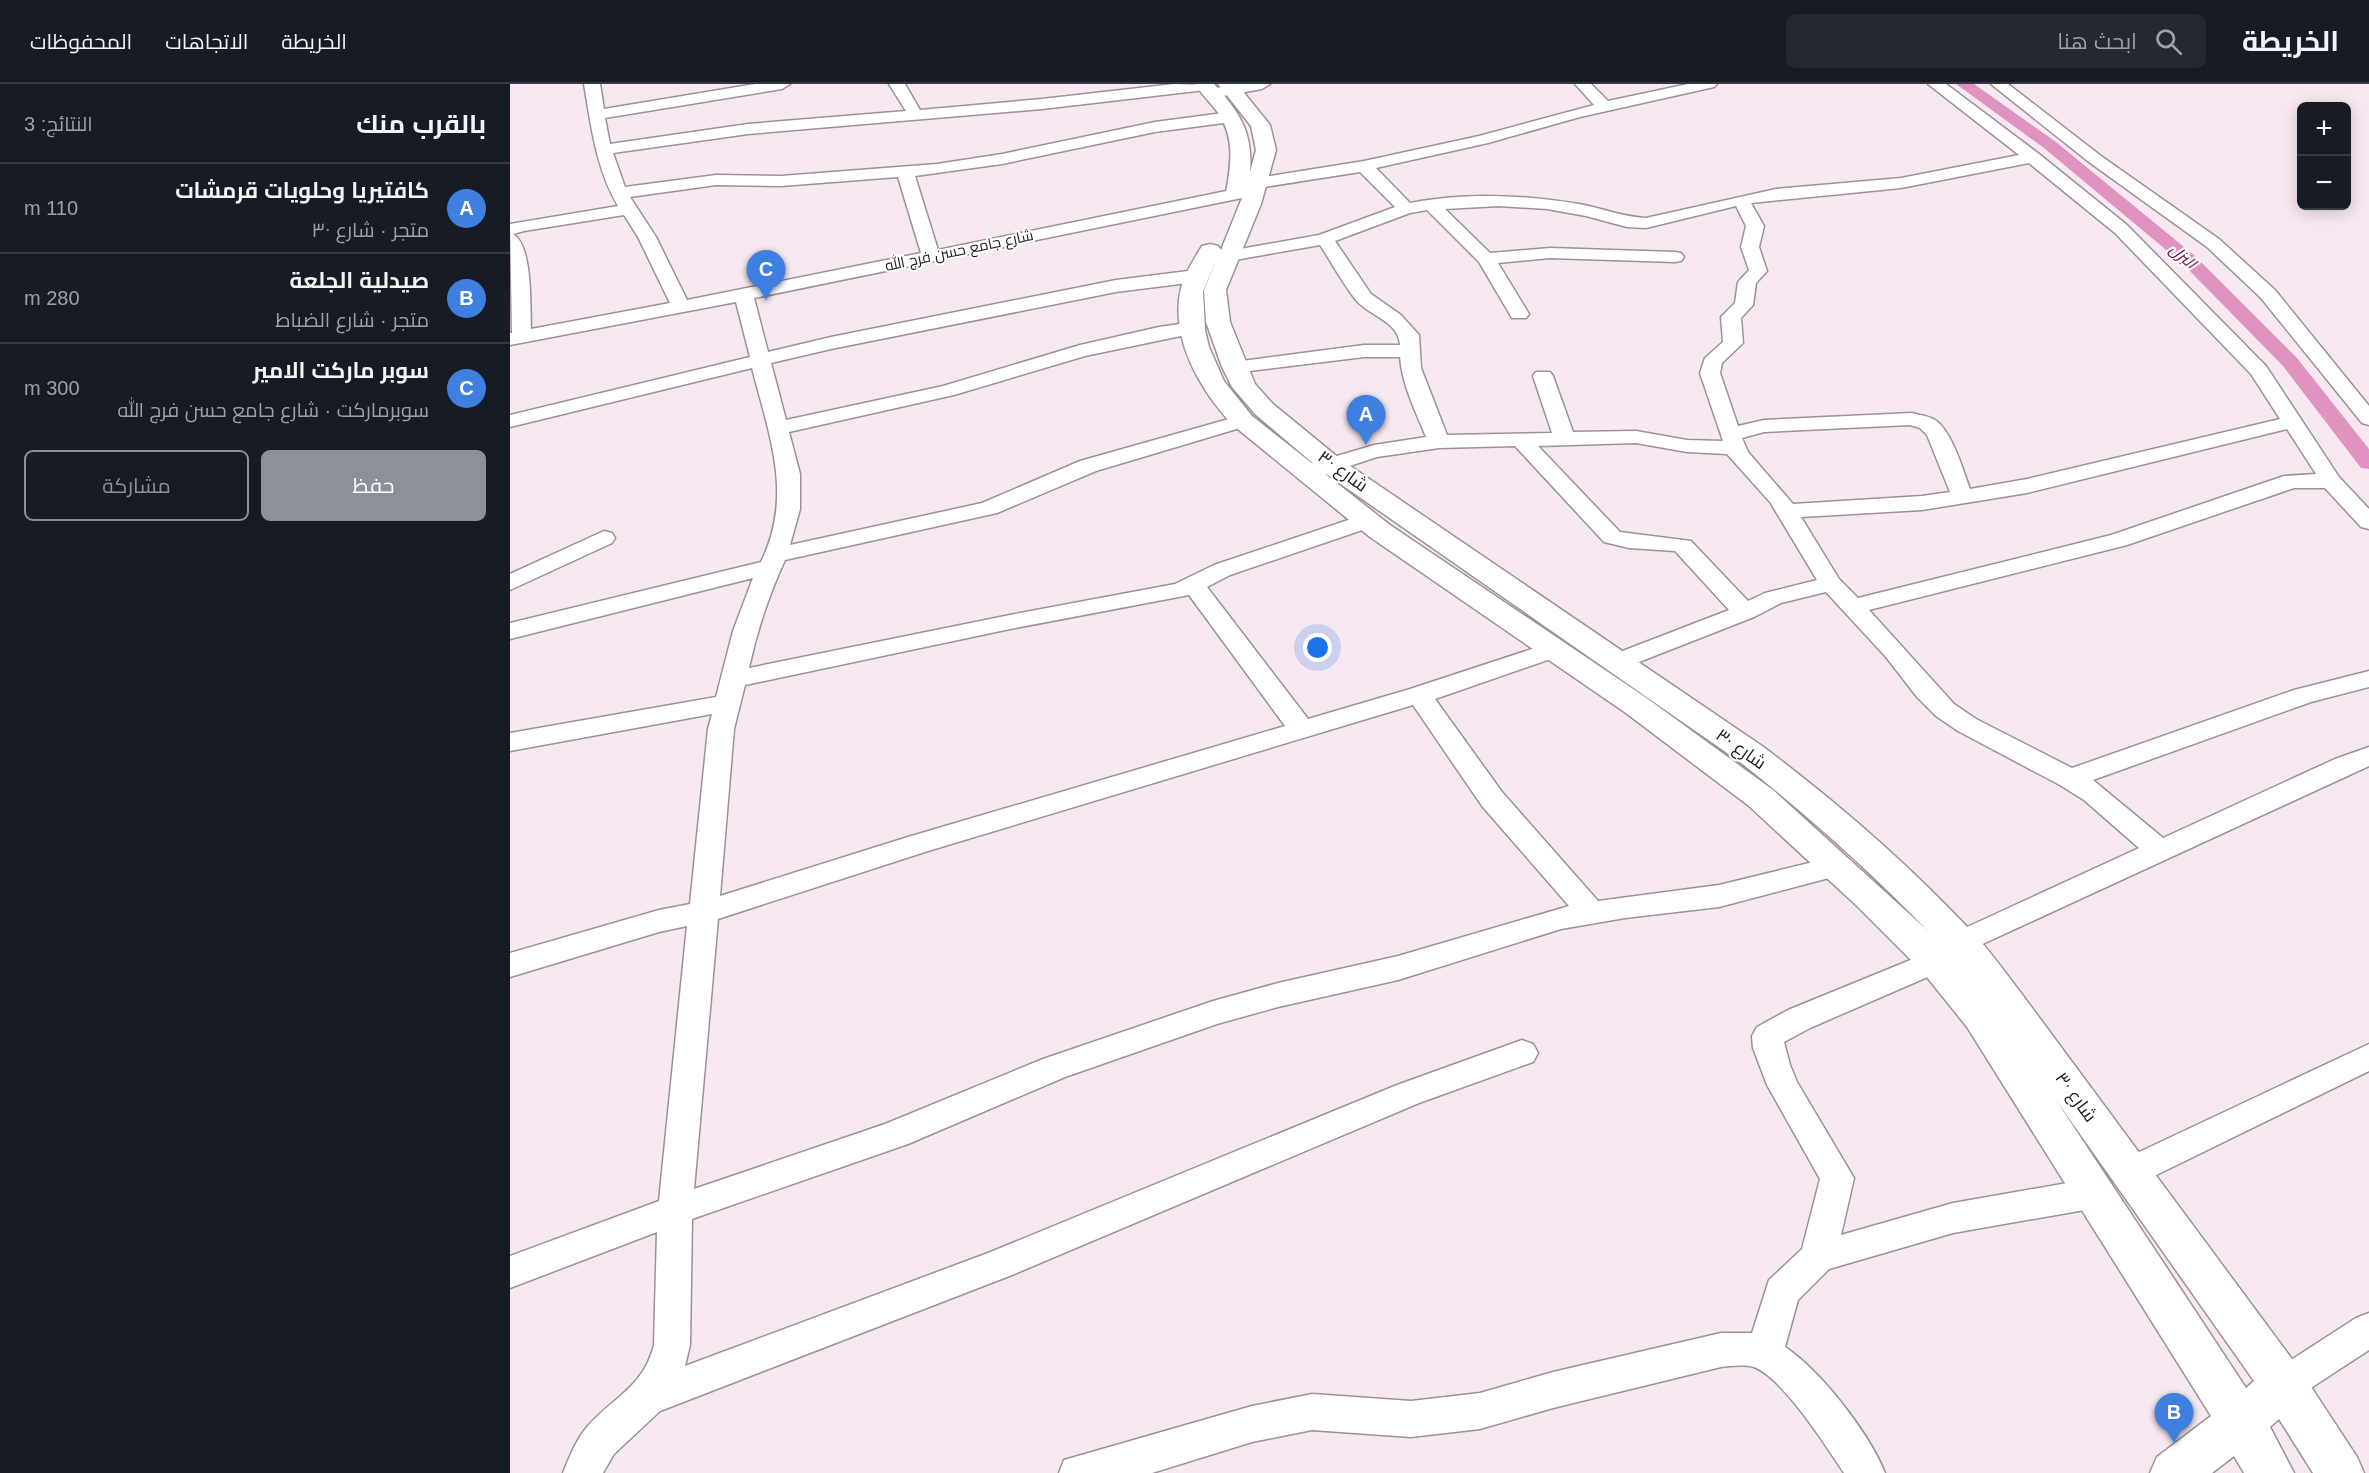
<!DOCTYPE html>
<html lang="ar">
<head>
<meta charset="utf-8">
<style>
	:root { --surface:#171b24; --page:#242831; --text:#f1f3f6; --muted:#9ea1a6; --line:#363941; --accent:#8c9099 }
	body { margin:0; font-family:Helvetica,Cairo,sans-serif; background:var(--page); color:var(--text); direction:rtl }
	.controls { position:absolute; right:18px; top:18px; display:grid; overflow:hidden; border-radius:9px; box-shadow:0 3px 15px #0003 }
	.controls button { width:54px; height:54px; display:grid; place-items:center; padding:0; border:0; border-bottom:2px solid var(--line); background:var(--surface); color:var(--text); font:30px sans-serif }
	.you { position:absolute; left:808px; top:564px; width:21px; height:21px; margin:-15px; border:4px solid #fff; border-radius:50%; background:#1a73e8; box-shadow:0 0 0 9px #1a73e833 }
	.badge { display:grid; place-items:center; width:39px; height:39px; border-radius:50%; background:var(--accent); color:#fff; font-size:20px; font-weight:700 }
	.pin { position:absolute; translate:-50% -50px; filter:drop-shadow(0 2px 3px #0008) }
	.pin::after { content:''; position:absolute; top:32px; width:21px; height:18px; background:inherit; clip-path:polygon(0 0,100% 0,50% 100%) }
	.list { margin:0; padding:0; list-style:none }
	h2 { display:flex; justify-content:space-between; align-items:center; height:78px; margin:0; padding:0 24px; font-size:26px }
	h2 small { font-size:20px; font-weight:400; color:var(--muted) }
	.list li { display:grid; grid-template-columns:39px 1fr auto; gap:18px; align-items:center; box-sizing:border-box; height:90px; padding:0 24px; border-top:2px solid var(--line) }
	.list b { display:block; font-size:22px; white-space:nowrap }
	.list p { margin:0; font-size:20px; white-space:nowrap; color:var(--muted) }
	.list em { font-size:20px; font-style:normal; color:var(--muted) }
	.actions { display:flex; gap:12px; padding:18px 24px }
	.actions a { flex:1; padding:14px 0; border:2px solid var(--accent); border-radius:9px; text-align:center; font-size:21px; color:var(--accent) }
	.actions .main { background:var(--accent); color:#fff }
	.icon { flex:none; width:33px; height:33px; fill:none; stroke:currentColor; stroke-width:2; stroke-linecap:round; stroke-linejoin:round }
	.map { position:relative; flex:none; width:1859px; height:1389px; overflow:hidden; direction:ltr }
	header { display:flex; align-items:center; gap:36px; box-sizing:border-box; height:84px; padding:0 30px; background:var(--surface); border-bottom:2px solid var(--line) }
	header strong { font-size:28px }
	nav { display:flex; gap:33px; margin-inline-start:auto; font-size:21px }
	.search { width:420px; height:54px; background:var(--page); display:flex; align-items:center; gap:15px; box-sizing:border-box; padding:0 21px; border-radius:9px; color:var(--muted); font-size:22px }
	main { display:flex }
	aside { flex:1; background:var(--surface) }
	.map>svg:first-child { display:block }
</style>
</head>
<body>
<header>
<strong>الخريطة</strong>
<div class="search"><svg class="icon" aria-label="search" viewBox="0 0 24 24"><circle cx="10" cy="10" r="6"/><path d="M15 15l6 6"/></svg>ابحث هنا</div>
<nav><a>الخريطة</a><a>الاتجاهات</a><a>المحفوظات</a></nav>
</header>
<main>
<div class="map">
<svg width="1859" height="1389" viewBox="0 0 1859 1389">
	<rect width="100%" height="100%" fill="#f8e8f1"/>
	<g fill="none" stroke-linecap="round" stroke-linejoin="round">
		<path fill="#e092c0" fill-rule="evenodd" d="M1446,0h18l82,58 139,114 102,102 72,91v20l-8,-1 -78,-102 -100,-102 -139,-116z"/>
		<defs>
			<g id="minor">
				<path d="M74,0h16l4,25 151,-25h35l-8,5 -177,29 5,26 138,-20 158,-13 -17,-27h16l15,26 122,-11 132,-15 39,1 -8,5 -163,19 -294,25 -135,19 12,34 91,-12 65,1 156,-12 65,-10 153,-32 76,-10 8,5 -8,5 -76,10 -153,32 -87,12 23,74 298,-61 6,1 3,4 -3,4 -488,100 14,54 63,-15 285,-57 80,-10 7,2 2,4 -2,4 -7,2 -80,10 -285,57 -60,14 15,57 157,-34 137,-41 79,-18 34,-5 7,2 3,4 -3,4 -115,24 -131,39 -165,37 11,42v35l-10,36 192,-42 98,-42 163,-46 7,2 3,4 -3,4 -154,46 -99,42 -212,47c-16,35 -28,70 -36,108l261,-53 165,-31 39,-19 152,-51 8,2 3,5 -3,5 -144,49 -23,12 101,132 102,-30 134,-44 9,-3 9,3 3,5 -3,5 -127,44 67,93 96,109 121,-16 119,-29 10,3 4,7 -4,7 -129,34 -94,11 -64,11 -163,51 -120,27 -61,17 -152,53 -157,67 -216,75 -2,126 -5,21 303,-113 409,-168 125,-45 11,4 5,9 -5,9 -114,41 -407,172 -352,136 -46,43 -11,19h-40c6,-15 13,-33 24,-46 26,-30 56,-39 67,-82l3,-113 -147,56v-32l149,-55 28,-275 -28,6 -149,45v-24l149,-43 31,-6 18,-175 4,-15 -202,37v-18l206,-36 17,-66 20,-53 -243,61v-16l251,-61c33,-67 8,-127 -9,-194l-242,59v-12l240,-58 -14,-55 -226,43v-12h2l-2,-109 108,-18c-22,-37 -27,-81 -34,-122zM388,93l23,76 -234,47 -31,-63 -26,-40 86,-12 65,1zM114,131l14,22 32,66 -139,26c-1,-21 2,-84 -18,-95l11,-3zM679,511l96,131 -377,111 -188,59 14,-167 11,-44 265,-56zM903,621l69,101 87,100 -171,50 -120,27 -65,18 -170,58 -158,65 -191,65 24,-270 210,-68z"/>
				<path d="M727,0h33l-8,5 -50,9 -8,-5 3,-3z"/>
				<path d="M1065,0h16l17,17 80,-17h29l-3,3 -134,30 -92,26 -112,25 34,35c55,-11 114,-8 169,1 23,4 44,13 67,14l130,-29 125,-11 118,-23 -91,-71h18l93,70 88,71 139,141 73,111 30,32v20l-8,-2 -36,-39h-31l-167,57 -258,65 85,94 22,15 96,49 222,-78 75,-19v16l-58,15 -218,78 70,58 172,-79 34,-12v19l-408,188 -11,-3 -4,-8 4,-8 189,-87 -55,-48 -24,-15 -102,-54 -22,-15 -19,-19 -31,-40 -60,-65 -45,11 -27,14 -138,54 -9,-2 -4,-6 4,-6 122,-47 -54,-59 -46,-3 -25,-6 -89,-96 -76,2 -62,9 -61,20 -8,2 -8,-2 -3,-5 3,-5 74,-22 52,-8c-10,-25 -24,-52 -26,-80h-36l-130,16 -7,-2 -3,-4 3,-4 137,-18h36c-1,-24 -31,-29 -44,-45 -13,-16 -24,-37 -36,-55l-91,16 -6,-1 -3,-4 3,-4 6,-1 90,-16 76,-28 -35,-35 -102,16 -6,-1 -2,-4 2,-4 112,-18 115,-25 115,-31zM1519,79l86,70 136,141 29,45 -253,60 -57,10c-7,-19 -18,-58 -35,-69 -6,-4 -16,-5 -23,-7l-148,7 -26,6 -18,-53 2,-10 21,-20 -2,-25 12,-13 3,-22 11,-12 -8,-24 5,-21 -13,-23 150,-15zM989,122l48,3 39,7 41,11 19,1 90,-22 10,20 -5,21 8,23 -11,12 -3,21 -14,14 2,25 -18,16 -5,15 23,68 -36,-1 -51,-9 -63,1 -20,-56 -3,-4h-14l-3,4 19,57 -105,2 -26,-67 -2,-33 -18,-20 -30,-21 -36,-53 75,-28 17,-3 52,52 33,56h14l3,-4 -31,-51 52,-5 125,4 6,-1 3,-4 -3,-4 -6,-1 -125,-4 -60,5 -45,-44zM1400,341l10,3 7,7 23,57 -28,4 -129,8 -45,-52 -6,-14 22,-6zM1777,345l29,45 -32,2 -173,59 -253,63 -19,-19 -38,-62 121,-7 105,-17zM1126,359l51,9 40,2 43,48 47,78 -52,13 -17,8 -57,-60 -71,-9 -82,-86z"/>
				<path d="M1481,0h17l93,72 118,83 56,51 94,116v19l-7,-2 -101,-125 -54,-51 -118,-85z"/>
				<path d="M94,447l8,2 3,5 -3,5 -102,47v-16z"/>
				<path d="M1425,866l11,3 4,8 -4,8 -136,59 -26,14 6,23 7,17 57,96 -13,57 112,-32 143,-25 12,5 5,10 -5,10 -12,5 -143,25 -124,36 -31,31 -13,47c36,24 84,86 100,126h-41c-18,-27 -61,-95 -90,-106 -10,-3 -23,-1 -33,0l-168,41 -73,21 -69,8 -99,-7 -60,12 -100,31h-93l5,-13 188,-54 60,-12 99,7 69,-8 73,-21 168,-39h31l17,-53 33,-31 18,-70 -53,-94 -14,-37 -1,-12 5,-9 31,-17z"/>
				<path d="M1859,960v27l-227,111 -12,4 -12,-4 -5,-10 5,-10z"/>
				<path d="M1859,1229v37l-72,47 -13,6 -13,-6 -6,-12 6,-12 85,-55z"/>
			</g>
			<path id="tertiary" d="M685,0h19c26,29 39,48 36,88l6,-22 -5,-24 -33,-42h19l33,41 6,25 -15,54 -35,86 4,32 25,62 18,20 67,55 422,287c75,56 146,118 210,186 18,19 33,40 49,61l279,377 57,87 7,16h-51l-34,-54 -9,8 24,46h-50l-10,-17 -22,17h-62l7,-16 54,-41 -244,-389 -45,-56 -65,-65 -108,-100 -123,-93 -256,-176 -136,-111c-33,-34 -65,-88 -53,-138 4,-15 13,-29 21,-42l8,-2 8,2 3,4 21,-52 -13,-1 -3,-4c5,-28 9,-54 -7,-79 -8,-11 -17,-19 -24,-30zM708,172l-14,34 2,32 16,45 10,20 23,27 67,57 418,291c66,52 129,108 188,169l-155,-141 -125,-91 -258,-174 -138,-109 -28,-35 -15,-34 -4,-17 -2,-39zM1544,1013l200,284 -8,7z"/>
		</defs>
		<use href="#minor" stroke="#9e9097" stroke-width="3"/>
		<use href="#tertiary" stroke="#9e9097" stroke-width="3"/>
		<use href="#minor" fill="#fff" fill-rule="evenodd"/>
		<use href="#tertiary" fill="#fff" fill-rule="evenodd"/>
	</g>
	<g text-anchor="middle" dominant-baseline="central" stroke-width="4.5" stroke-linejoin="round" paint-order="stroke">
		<g font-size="15" fill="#1e181b" stroke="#fff">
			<text transform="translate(449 166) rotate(-12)">شارع جامع حسن فرج الله</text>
		</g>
		<g font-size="16" font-style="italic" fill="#6a0e4f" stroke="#fff">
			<text transform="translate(1673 172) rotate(41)">البزل</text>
		</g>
		<g font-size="18" fill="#1e181b" stroke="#fff">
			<text transform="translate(833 387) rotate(36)">شارع ٣٠</text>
			<text transform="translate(1231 665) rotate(35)">شارع ٣٠</text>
			<text transform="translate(1566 1013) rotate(54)">شارع ٣٠</text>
		</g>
	</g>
</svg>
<div class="controls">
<button>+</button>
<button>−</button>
</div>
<div class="you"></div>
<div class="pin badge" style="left:856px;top:361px;background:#3f7fe0">A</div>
<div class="pin badge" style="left:1664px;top:1359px;background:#3f7fe0">B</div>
<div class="pin badge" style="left:256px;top:216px;background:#3f7fe0">C</div>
</div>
<aside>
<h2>بالقرب منك<small>النتائج: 3</small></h2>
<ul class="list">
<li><span class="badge" style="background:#3f7fe0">A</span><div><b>كافتيريا وحلويات قرمشات</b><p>متجر · شارع ٣٠</p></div><em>110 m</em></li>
<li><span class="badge" style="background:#3f7fe0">B</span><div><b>صيدلية الجلعة</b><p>متجر · شارع الضباط</p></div><em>280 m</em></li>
<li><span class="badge" style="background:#3f7fe0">C</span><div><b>سوبر ماركت الامير</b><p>سوبرماركت · شارع جامع حسن فرج الله</p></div><em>300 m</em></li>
</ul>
<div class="actions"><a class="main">حفظ</a><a>مشاركة</a></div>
</aside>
</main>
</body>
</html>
